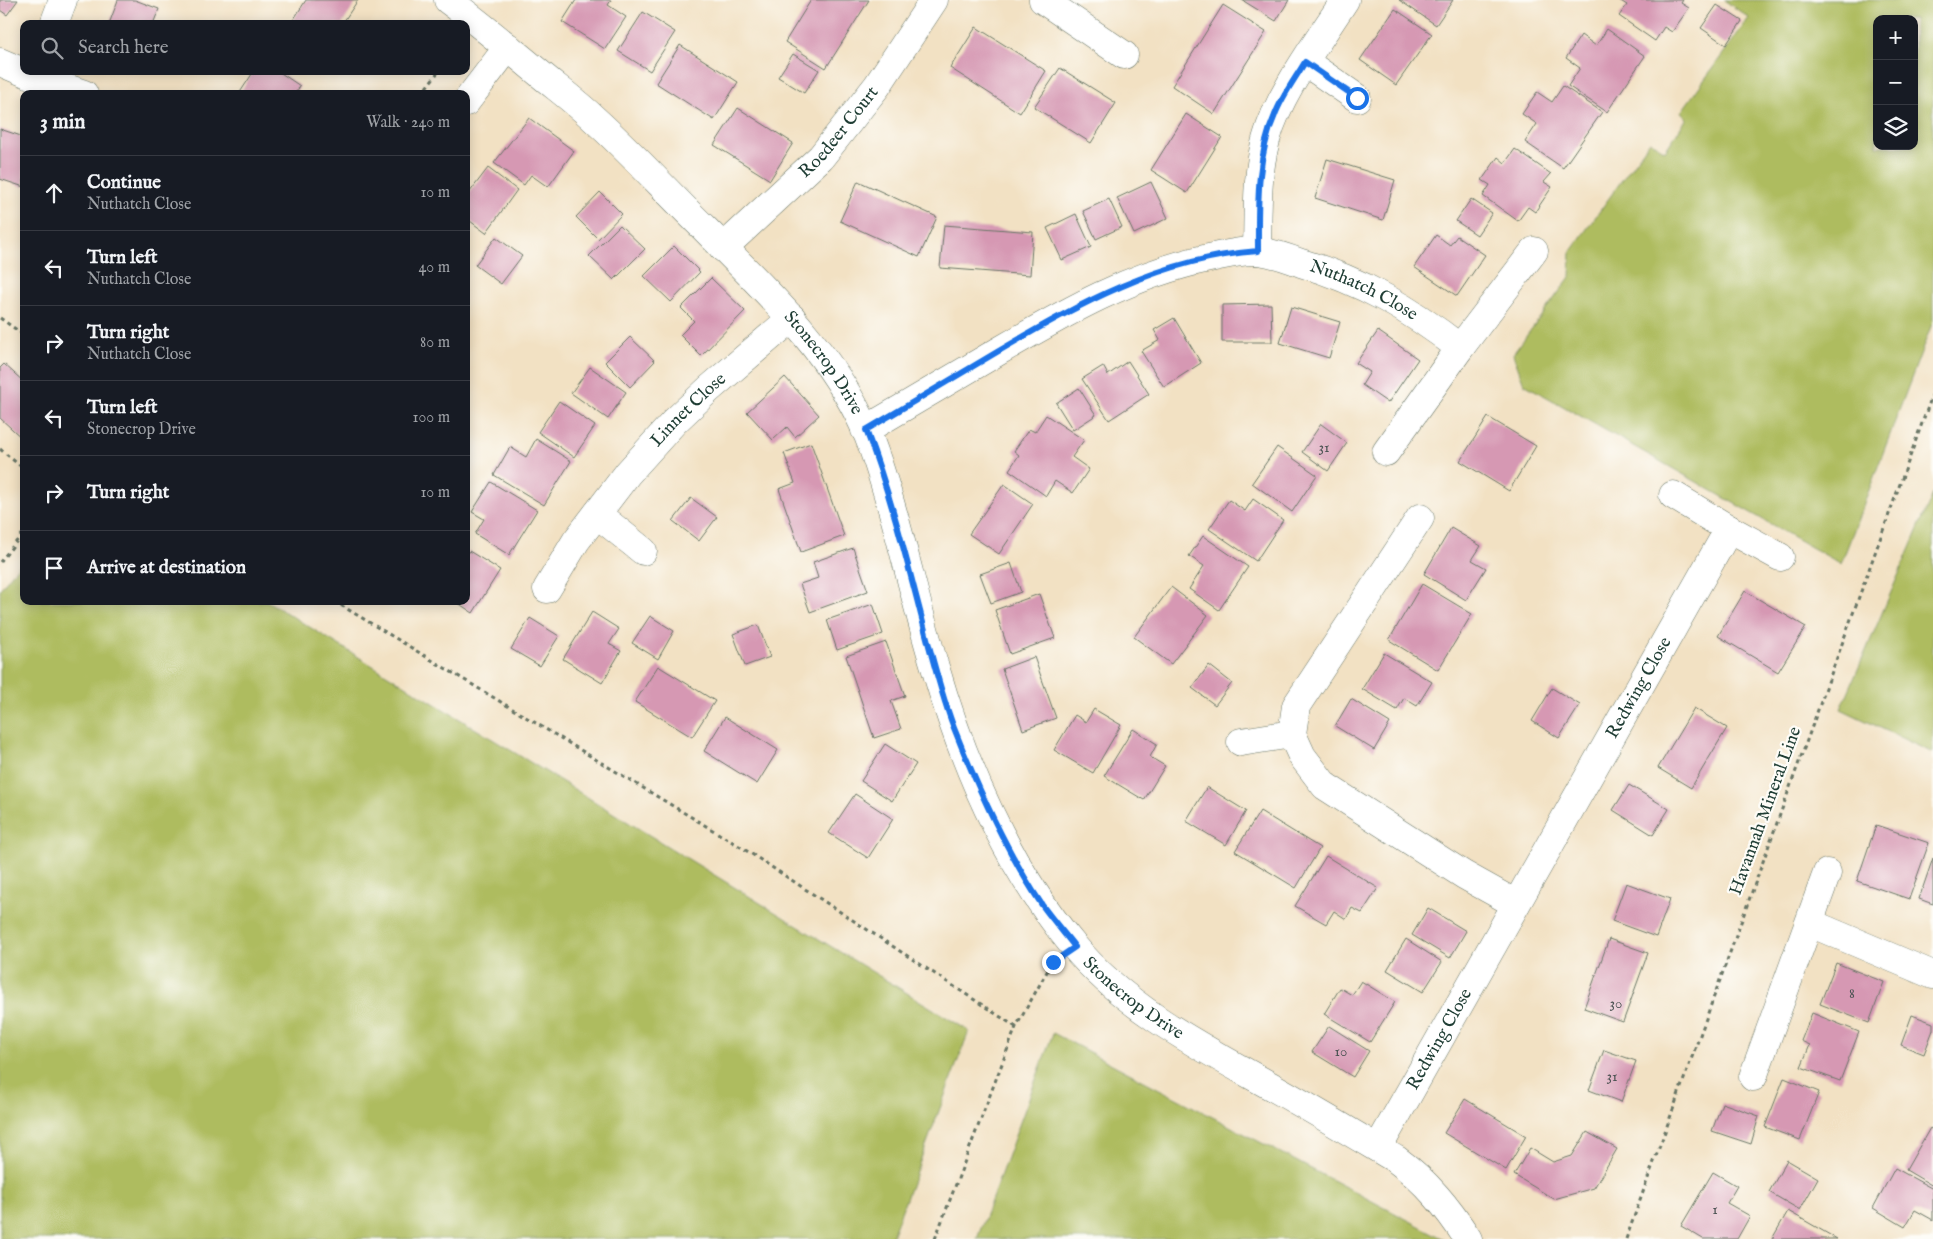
<!DOCTYPE html>
<html lang="en">
<head>
<meta charset="utf-8">
<style>
	:root { --surface:#171b24; --page:#20242c; --text:#f1f3f6; --muted:#9ea1a6; --line:#363941 }
	body { margin:0; font-family:"IM FELL English",serif; background:var(--page); color:var(--text) }
	.controls { position:absolute; right:15px; top:15px; display:grid; overflow:hidden; border-radius:10px; box-shadow:0 2px 12px #0003 }
	.controls button { width:45px; height:45px; display:grid; place-items:center; padding:0; border:0; border-bottom:1px solid var(--line); background:var(--surface); color:var(--text); font:25px sans-serif }
	.stop { position:absolute; width:15px; height:15px; margin:-11px; border:4px solid #1a73e8; border-radius:50%; background:#fff }
	.stop.end { background:#1a73e8; border-color:#fff; box-shadow:0 1px 5px #0008 }
	.list { margin:0; padding:0; list-style:none }
	h2 { display:flex; justify-content:space-between; align-items:center; height:65px; margin:0; padding:0 20px; font-size:21px }
	h2 small { font-size:16px; font-weight:400; color:var(--muted) }
	.list li { display:grid; grid-template-columns:32px 1fr auto; gap:15px; align-items:center; box-sizing:border-box; height:75px; padding:0 20px; border-top:1px solid var(--line) }
	.list b { display:block; font-size:19px; white-space:nowrap }
	.list p { margin:0; font-size:16px; white-space:nowrap; color:var(--muted) }
	.list em { font-size:16px; font-style:normal; color:var(--muted) }
	.icon { flex:none; width:28px; height:28px; fill:none; stroke:currentColor; stroke-width:2; stroke-linecap:round; stroke-linejoin:round }
	.map { position:relative; flex:none; width:1933px; height:1239px; overflow:hidden }
	.search { position:absolute; background:var(--surface); box-shadow:0 2px 12px #0003; left:20px; top:20px; width:450px; height:55px; display:flex; align-items:center; gap:12px; box-sizing:border-box; padding:0 18px; border-radius:10px; color:var(--muted); font-size:19px }
	.panel { position:absolute; background:var(--surface); box-shadow:0 2px 12px #0003; left:20px; top:90px; width:450px; height:515px; border-radius:10px }
	.map>svg:first-child { display:block }
</style>
</head>
<body>
<div class="map">
<svg width="1933" height="1239" viewBox="0 0 1933 1239">
	<rect width="100%" height="100%" fill="#fdfcf7"/>
	<filter id="ink" filterUnits="userSpaceOnUse"><feTurbulence type="fractalNoise" baseFrequency=".02" numOctaves="2"/><feDisplacementMap in="SourceGraphic" scale="10" xChannelSelector="R" yChannelSelector="G"/><feConvolveMatrix kernelMatrix="1 2 1 2 8 2 1 2 1" color-interpolation-filters="sRGB"/></filter>
	<filter id="wash" filterUnits="userSpaceOnUse"><feTurbulence type="fractalNoise" baseFrequency=".0096" numOctaves="4" result="noise"/><feDisplacementMap in="SourceGraphic" scale="20" xChannelSelector="R" yChannelSelector="G"/><feGaussianBlur stdDeviation="1.12" result="paint"/><feColorMatrix in="noise" values="0 0 0 0 0 0 0 0 0 0 0 0 0 0 0 0 0 1.4 0 .05"/><feComposite in="paint" operator="in"/></filter>
	<g filter="url(#wash)">
		<rect width="100%" height="100%" fill="#f2e1c3"/>
		<g fill="#aebc5f" stroke="#667c4a" fill-rule="evenodd">
			<path d="M1724,0h209v321l-92,243 -317,-180 -11,-30 57,-77 1,-26 79,-110 15,10 22,-33 -6,-6 68,-94zM1877,19h37v127h-37z"/>
			<path d="M1933,494v259l-92,-44z"/>
			<path d="M24,559v42h243l702,430 -78,208h-891v-650z"/>
			<path d="M1053,1033l391,206h-467z"/>
		</g>
		<g id="blocks">
			<g fill="#d698b3">
				<path d="M0,0h18l-11,15 -7,-5z"/>
				<path d="M118,0h17l24,9 -6,15h-44z"/>
				<path d="M306,0h52l-16,24h-48l-2,-2z"/>
				<path d="M576,0h35l-3,5 18,12 -21,32 -43,-27z"/>
				<path d="M811,0h58l-43,68 -41,-26z"/>
				<path d="M1242,0h47l-13,21z"/>
				<path d="M1399,0h54l-17,25z"/>
				<path d="M1619,0h64l-2,3 8,5 -17,24 -8,-5 -9,14 -36,-25 8,-11z"/>
				<path d="M1223,5l43,27 -52,82 -42,-28z"/>
				<path d="M1717,5l25,16 -16,24 -25,-17z"/>
				<path d="M1395,9l37,25 -36,51 -36,-25z"/>
				<path d="M643,12l32,20 -25,39 -32,-20z"/>
				<path d="M976,27l70,44 -26,42 -70,-45z"/>
				<path d="M1607,29l38,27 -38,56 -39,-26 12,-18 -14,-10 15,-23 15,11z"/>
				<path d="M680,45l58,37 -24,38 -58,-37z"/>
				<path d="M793,54l26,16 -15,23 -26,-16z"/>
				<path d="M1060,68l56,35 -25,40 -57,-36z"/>
				<path d="M254,71h24l22,15 -5,8h-56z"/>
				<path d="M1563,86l39,26 -39,56 -38,-26 12,-18 -15,-10 15,-22 15,10z"/>
				<path d="M738,108l55,35 -23,37 -56,-35z"/>
				<path d="M1186,114l36,23 -35,56 -36,-23z"/>
				<path d="M529,118l45,33 -26,36 -17,-12 -7,10 -30,-22z"/>
				<path d="M0,129l24,8v50l-24,-8z"/>
				<path d="M1515,149l36,25 -7,8 8,5 -17,25 -7,-5 -10,14 -35,-25 7,-11 -8,-5 16,-23 7,6z"/>
				<path d="M1327,159l68,21 -12,40 -68,-22z"/>
				<path d="M488,168l29,22 -31,43 -20,-15v-21z"/>
				<path d="M858,181l79,36 -18,40 -79,-36z"/>
				<path d="M1151,182l17,36 -34,16 -17,-36z"/>
				<path d="M600,192l22,22 -24,25 -22,-22z"/>
				<path d="M1109,199l13,28 -26,12 -13,-28z"/>
				<path d="M1471,199l21,14 -15,22 -21,-14z"/>
				<path d="M1076,214l15,33 -29,13 -15,-32z"/>
				<path d="M620,225l25,24 -31,31 -25,-24z"/>
				<path d="M944,225l89,7 -3,43 -90,-7z"/>
				<path d="M1436,235l14,10 7,-9 28,19 -28,41 -43,-29z"/>
				<path d="M496,237l26,19 -21,28 -26,-19z"/>
				<path d="M674,246l26,26 -29,30 -27,-26z"/>
				<path d="M711,278l34,33 -44,45 -21,-21 14,-14 -13,-13z"/>
				<path d="M1271,304l1,38h-50v-37z"/>
				<path d="M1291,307l49,15 -11,36 -49,-15z"/>
				<path d="M1174,318l27,45 -37,24 -23,-36 19,-11 -6,-10z"/>
				<path d="M1378,331l40,28 -30,44 -26,-18 8,-13 -14,-9z"/>
				<path d="M630,337l25,24 -25,26 -25,-25z"/>
				<path d="M1128,361l21,33 -40,26 -27,-41 21,-13 5,9z"/>
				<path d="M4,364l20,18v58l-24,-22v-50z"/>
				<path d="M590,367l36,25 -18,27 -37,-26z"/>
				<path d="M785,377l34,38 -24,22 -8,-10 -14,13 -26,-28z"/>
				<path d="M1079,388l17,27 -23,15 -17,-27z"/>
				<path d="M559,401l36,25 -21,31 -36,-25z"/>
				<path d="M1046,415l38,25 -12,17 17,12 -16,24 -18,-12 -9,15 -37,-26 10,-15 -5,-4 15,-22 6,3z"/>
				<path d="M1488,417l48,29 -27,45 -49,-30z"/>
				<path d="M1321,424l26,19 -19,28 -26,-19z"/>
				<path d="M536,439l35,22 -27,44 -50,-30 16,-28 16,10z"/>
				<path d="M811,443l33,93 -43,16 -22,-63 16,-6 -11,-30z"/>
				<path d="M1277,447l40,28 -25,37 -40,-29z"/>
				<path d="M491,482l46,28 -28,45 -34,-21 9,-15 -12,-7z"/>
				<path d="M1004,484l29,20 -34,50 -30,-20z"/>
				<path d="M691,498l26,19 -18,24 -26,-20z"/>
				<path d="M1253,499l30,21 -27,41 -47,-32 20,-29 16,11z"/>
				<path d="M1451,528l30,18 -9,14 14,8 -20,32 -42,-26z"/>
				<path d="M1203,536l45,31 -29,43 -30,-21 15,-23 -15,-10z"/>
				<path d="M853,548l15,43 -58,21 -10,-28 18,-6 -5,-16z"/>
				<path d="M469,551l31,19 -27,43 -18,-12h11v-46z"/>
				<path d="M1011,563l10,29 -30,11 -11,-29z"/>
				<path d="M1422,584l50,30 -34,56 -49,-30z"/>
				<path d="M1171,587l37,28 -37,49 -37,-27z"/>
				<path d="M1745,591l61,36 -28,45 -60,-36z"/>
				<path d="M1039,594l16,44 -45,16 -15,-44z"/>
				<path d="M873,604l10,30 -46,16 -10,-30z"/>
				<path d="M592,612l27,17 -10,15 12,7 -19,32 -39,-24z"/>
				<path d="M650,616l24,15 -16,28 -26,-16z"/>
				<path d="M530,618l29,18 -19,30 -29,-17z"/>
				<path d="M758,625l12,32 -25,9 -12,-32z"/>
				<path d="M886,642l19,54 -14,5 10,28 -27,9 -28,-82z"/>
				<path d="M1384,653l48,29 -15,24 -13,-8 -7,12 -35,-21z"/>
				<path d="M1034,657l22,61 -33,12 -21,-61z"/>
				<path d="M1209,665l23,18 -17,22 -23,-17z"/>
				<path d="M658,666l57,35 -23,36 -57,-35z"/>
				<path d="M1552,688l28,17 -21,33 -27,-17z"/>
				<path d="M1351,699l39,24 -16,27 -39,-24z"/>
				<path d="M1694,708l33,20 -36,60 -33,-20z"/>
				<path d="M1094,709l27,16 -28,48 -39,-23 21,-35 11,7z"/>
				<path d="M725,717l53,33 -21,34 -53,-33z"/>
				<path d="M1133,729l24,15 -7,13 15,9 -21,34 -40,-24z"/>
				<path d="M885,744l31,20 -24,37 -31,-20z"/>
				<path d="M1629,785l40,24 -16,26 -40,-25z"/>
				<path d="M1207,787l39,24 -20,34 -40,-24z"/>
				<path d="M855,794l38,25 -25,39 -39,-25z"/>
				<path d="M1260,811l60,37 -24,40 -61,-37z"/>
				<path d="M1876,825l53,18 -20,56 -52,-18z"/>
				<path d="M1326,856l52,32 -16,25 -10,-5 -6,11 -12,-8 -8,13 -31,-18z"/>
				<path d="M1933,858v46l-14,-5z"/>
				<path d="M1626,883l44,16 -14,38 -44,-16z"/>
				<path d="M1428,908l38,23 -16,27 -38,-23z"/>
				<path d="M1406,939l36,23 -19,30 -36,-22z"/>
				<path d="M1609,939l39,14 -25,69 -39,-14z"/>
				<path d="M1836,963l48,19 -15,41 -49,-19z"/>
				<path d="M1361,981l34,21 -25,40 -46,-28 16,-26 12,7z"/>
				<path d="M1812,1013l47,19 -19,49 -39,-14 9,-22 -9,-4z"/>
				<path d="M1912,1015l21,8v7l-9,24 -23,-9z"/>
				<path d="M1329,1026l40,25 -16,26 -41,-25z"/>
				<path d="M1604,1050l32,11 -15,41 -32,-12z"/>
				<path d="M1784,1078l35,14 -19,48 -35,-13z"/>
				<path d="M1465,1099l61,37 -20,34 -62,-37z"/>
				<path d="M1722,1103l37,13 -8,28 -39,-13z"/>
				<path d="M1930,1128l3,2v56l-27,-16z"/>
				<path d="M1587,1132l30,17 -23,39 -40,11 -40,-24 16,-27 23,14 19,-6z"/>
				<path d="M1787,1160l31,18 -18,32 -31,-18z"/>
				<path d="M1895,1168l38,21v31l-18,-10 -10,17 -32,-19z"/>
				<path d="M1713,1172l24,14 -10,17 23,13 -13,23h-34l-22,-13z"/>
				<path d="M1788,1211l49,28h-65z"/>
			</g>
		</g>
	</g>
	<g filter="url(#ink)">
		<use href="#blocks" fill-opacity="0" stroke="#697666" stroke-width="1"/>
		<g fill="none" stroke-linecap="round" stroke-linejoin="round">
			<defs>
				<g id="minor">
					<path id="s1" d="M448,0c31,23 61,48 91,73 18,15 37,29 54,45 39,35 74,74 111,110 60,61 125,120 161,200 11,26 19,53 27,81 15,52 27,106 43,158 29,99 72,199 138,278 52,63 126,101 196,140 43,24 86,50 128,75 30,22 51,48 71,79"/>
					<path d="M1043,0l81,55"/>
					<path d="M54,24l9,-24"/>
					<path d="M0,62l35,15 49,17"/>
					<path d="M1305,62l52,36"/>
					<path d="M466,102l42,-55"/>
					<path id="s2" d="M723,248l98,-91 56,-71 57,-86"/>
					<path d="M1257,251c1,-37 -1,-75 9,-111 13,-48 52,-98 79,-140"/>
					<path id="s3" d="M865,430c45,-27 90,-53 134,-79 67,-39 133,-77 210,-93 15,-3 33,-8 48,-7 15,1 31,7 44,12 61,18 109,46 159,85"/>
					<path d="M1386,452l74,-104 74,-97"/>
					<path d="M597,514l46,37"/>
					<path d="M1420,518l-124,188 -4,28 10,22 23,30 139,89 52,29"/>
					<path d="M1729,529l51,28"/>
					<path id="s4" d="M547,589l29,-48 52,-68 46,-51 35,-33 83,-71"/>
					<path d="M1241,742l51,-8"/>
					<path d="M1810,923l123,52"/>
					<path d="M1753,1077l74,-204"/>
					<path id="s5" d="M1378,1148l351,-619 -56,-34"/>
				</g>
			</defs>
			<use href="#minor" stroke="#697666" stroke-width="29"/>
			<g stroke="#697666" stroke-width="3" stroke-dasharray="4 4" stroke-linecap="butt">
				<path d="M421,94l18,-23"/>
				<path d="M0,318l24,17"/>
				<path d="M0,449l24,20"/>
				<path d="M0,562l24,-30"/>
				<path d="M334,601l410,248 272,178"/>
				<path d="M935,1239l81,-212 33,-59"/>
				<path d="M1626,1239l307,-846"/>
			</g>
			<use href="#minor" stroke="#fff" stroke-width="28"/>
		</g>
	</g>
	<g fill="none" stroke-linecap="round" stroke-linejoin="round" filter="url(#ink)">
		<path stroke="#1a73e8" stroke-width="6" d="M1053,962l22,-15c-11,-14 -23,-28 -33,-42 -36,-54 -64,-116 -88,-177 -14,-37 -23,-75 -33,-113 -16,-62 -32,-125 -55,-185 43,-26 87,-52 131,-78 82,-48 164,-94 261,-101 0,-46 -2,-93 17,-136 7,-19 20,-36 30,-53l52,36"/>
	</g>
	<g text-anchor="middle" dominant-baseline="central" stroke-width="4.5" stroke-linejoin="round" paint-order="stroke">
		<g font-size="15" fill="#4d5454">
			<text x="1324" y="447">31</text>
			<text x="1852" y="993">8</text>
			<text x="1616" y="1003">30</text>
			<text x="1341" y="1051">10</text>
			<text x="1612" y="1076">31</text>
			<text x="1715" y="1209">1</text>
		</g>
		<g font-size="18" fill="#1f3d34" stroke="#fdfcf7">
			<text stroke="none"><textPath href="#s2" startOffset="164">Roedeer Court</textPath></text>
			<text stroke="none"><textPath href="#s3" startOffset="549">Nuthatch Close</textPath></text>
			<text stroke="none"><textPath href="#s1" startOffset="524">Stonecrop Drive</textPath></text>
			<text stroke="none"><textPath href="#s4" startOffset="229">Linnet Close</textPath></text>
			<text stroke="none"><textPath href="#s5" startOffset="529">Redwing Close</textPath></text>
			<text transform="translate(1766 811) rotate(-70)">Havannah Mineral Line</text>
			<text stroke="none"><textPath href="#s1" startOffset="1244">Stonecrop Drive</textPath></text>
			<text stroke="none"><textPath href="#s5" startOffset="125">Redwing Close</textPath></text>
		</g>
	</g>
</svg>
<div class="controls">
<button>+</button>
<button>−</button>
<button><svg class="icon" aria-label="layers" viewBox="0 0 24 24"><path d="M12 4l9 5-9 5-9-5zM3 14l9 5 9-5"/></svg></button>
</div>
<div class="stop" style="left:1357px;top:98px"></div>
<div class="stop end" style="left:1053px;top:962px"></div>
<div class="search"><svg class="icon" aria-label="search" viewBox="0 0 24 24"><circle cx="10" cy="10" r="6"/><path d="M15 15l6 6"/></svg>Search here</div>
<section class="panel">
<h2>3 min<small>Walk · 240 m</small></h2>
<ul class="list">
<li><svg class="icon" aria-label="ahead" viewBox="0 0 24 24"><path d="M12 20V5M6 11l6-6 6 6"/></svg><div><b>Continue</b><p>Nuthatch Close</p></div><em>10 m</em></li>
<li><svg class="icon" aria-label="left" viewBox="0 0 24 24"><path d="M17 20v-9H6M10 6l-5 5 5 5"/></svg><div><b>Turn left</b><p>Nuthatch Close</p></div><em>40 m</em></li>
<li><svg class="icon" aria-label="right" viewBox="0 0 24 24"><path d="M7 20v-9h11M14 6l5 5-5 5"/></svg><div><b>Turn right</b><p>Nuthatch Close</p></div><em>80 m</em></li>
<li><svg class="icon" aria-label="left" viewBox="0 0 24 24"><path d="M17 20v-9H6M10 6l-5 5 5 5"/></svg><div><b>Turn left</b><p>Stonecrop Drive</p></div><em>100 m</em></li>
<li><svg class="icon" aria-label="right" viewBox="0 0 24 24"><path d="M7 20v-9h11M14 6l5 5-5 5"/></svg><div><b>Turn right</b></div><em>10 m</em></li>
<li><svg class="icon" aria-label="arrive" viewBox="0 0 24 24"><path d="M6 21V4h12l-3 4 3 4H6"/></svg><div><b>Arrive at destination</b></div></li>
</ul>
</section>
</div>
</body>
</html>
